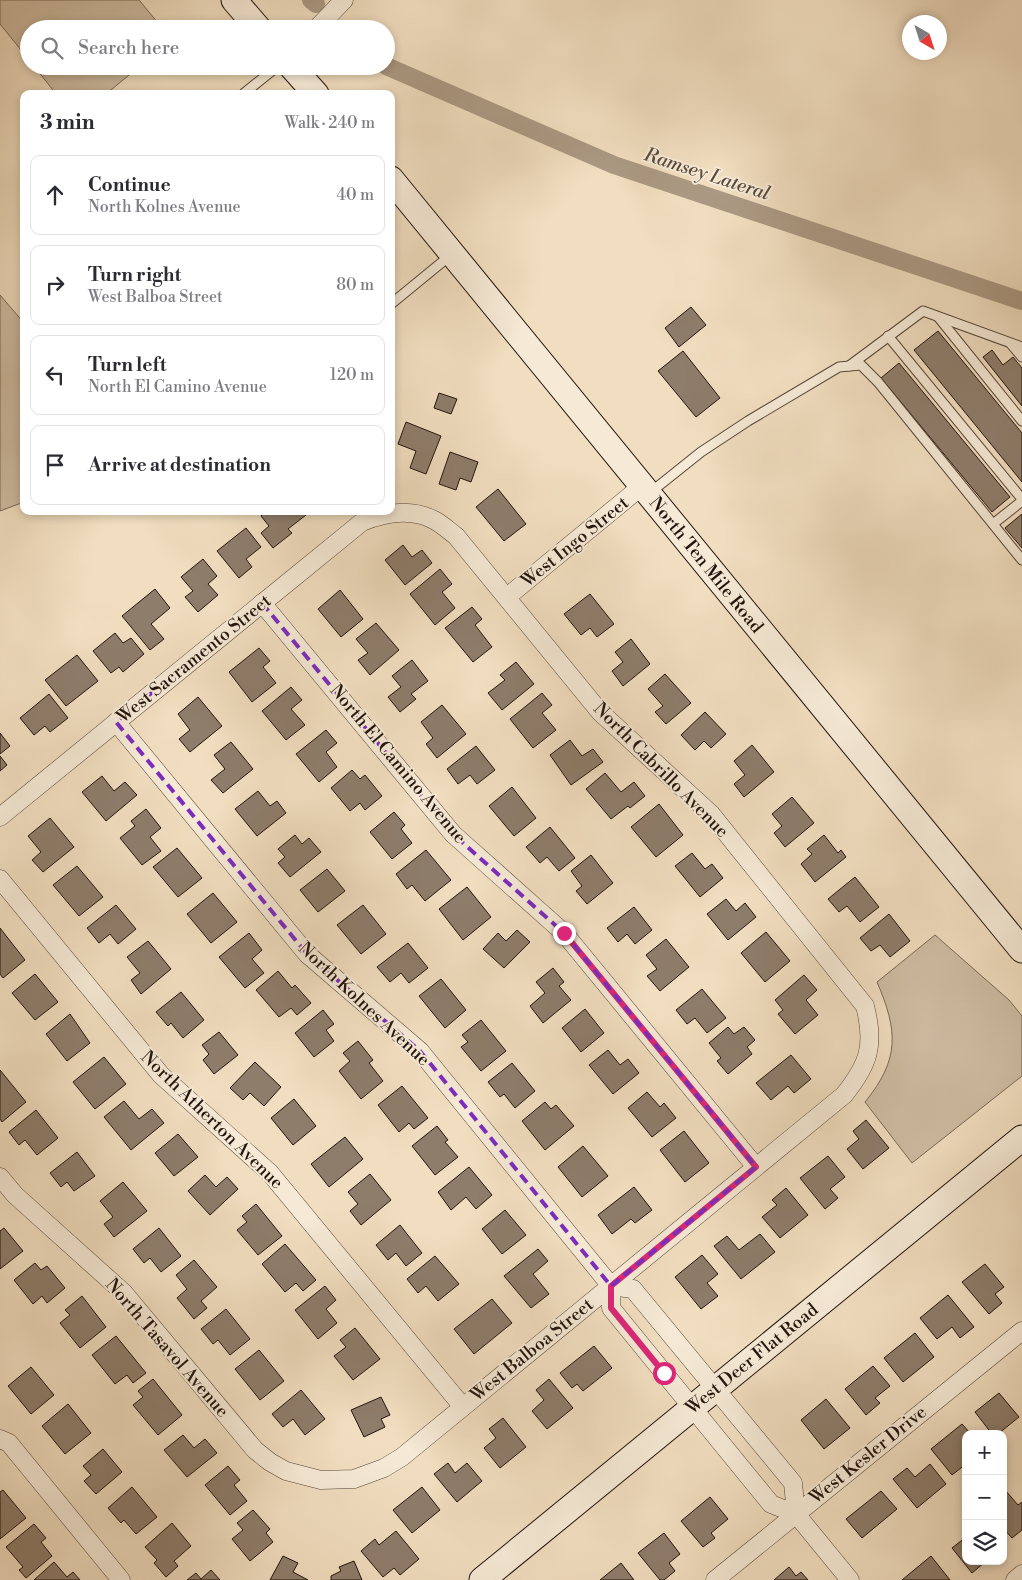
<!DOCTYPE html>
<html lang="en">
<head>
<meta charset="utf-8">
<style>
	:root { --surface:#fff; --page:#f2f2f3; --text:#2b2b33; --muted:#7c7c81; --line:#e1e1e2 }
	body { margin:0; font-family:"Libre Bodoni",serif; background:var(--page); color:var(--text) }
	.controls { position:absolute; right:15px; bottom:15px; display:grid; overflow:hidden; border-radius:10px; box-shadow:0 2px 8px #0003 }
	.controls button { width:45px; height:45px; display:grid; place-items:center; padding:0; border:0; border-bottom:1px solid var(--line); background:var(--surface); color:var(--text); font:25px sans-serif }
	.compass { position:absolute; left:902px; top:15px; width:45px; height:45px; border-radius:50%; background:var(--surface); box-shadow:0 2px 8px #0003; rotate:141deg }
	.stop { position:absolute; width:15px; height:15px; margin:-11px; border:4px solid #db2777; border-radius:50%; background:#fff }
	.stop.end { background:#db2777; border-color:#fff; box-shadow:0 1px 5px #0008 }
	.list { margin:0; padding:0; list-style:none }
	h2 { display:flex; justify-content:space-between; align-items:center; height:65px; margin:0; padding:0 20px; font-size:21px }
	h2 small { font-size:16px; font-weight:400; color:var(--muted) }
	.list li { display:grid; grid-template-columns:32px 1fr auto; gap:15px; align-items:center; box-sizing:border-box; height:80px; margin:0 10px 10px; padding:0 10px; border:1px solid var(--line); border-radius:10px }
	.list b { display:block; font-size:19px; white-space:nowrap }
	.list p { margin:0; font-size:16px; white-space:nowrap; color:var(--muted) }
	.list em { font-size:16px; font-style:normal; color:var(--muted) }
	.icon { flex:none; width:28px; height:28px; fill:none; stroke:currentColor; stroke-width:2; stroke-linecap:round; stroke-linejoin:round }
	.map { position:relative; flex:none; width:1022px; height:1580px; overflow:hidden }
	.search { position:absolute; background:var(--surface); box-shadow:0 2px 8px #0003; left:20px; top:20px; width:375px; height:55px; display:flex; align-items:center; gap:12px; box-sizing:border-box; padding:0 18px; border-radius:28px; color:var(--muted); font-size:19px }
	.panel { position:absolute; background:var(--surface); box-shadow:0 2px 8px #0003; left:20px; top:90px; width:375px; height:425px; border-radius:10px }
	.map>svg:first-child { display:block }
</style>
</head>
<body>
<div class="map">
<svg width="1022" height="1580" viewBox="0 0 1022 1580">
	<rect width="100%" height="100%" fill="#f1dec0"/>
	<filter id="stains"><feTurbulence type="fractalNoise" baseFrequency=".004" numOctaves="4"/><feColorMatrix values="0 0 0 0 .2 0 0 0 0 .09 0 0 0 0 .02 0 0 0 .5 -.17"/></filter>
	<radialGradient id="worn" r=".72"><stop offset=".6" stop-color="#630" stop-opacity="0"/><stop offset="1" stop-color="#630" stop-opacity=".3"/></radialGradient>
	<g fill="#cebca2" stroke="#786858">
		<path d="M0,0h139l24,29h-134v31l-29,-36z"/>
		<path d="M34,66h106l-34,28h-50z"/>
		<path d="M0,295l24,28v179l-24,9z"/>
		<path d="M935,935l74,65 13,16v60l-110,87 -47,-61c35,-43 33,-71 12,-120z"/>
	</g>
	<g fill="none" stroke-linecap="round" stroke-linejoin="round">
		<g stroke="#ab9983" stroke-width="18">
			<path d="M311,0l5,4"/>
			<path d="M386,66l228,99 408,136"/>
		</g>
	</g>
	<g fill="#8e7d6b" stroke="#22140e">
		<path d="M691,307l15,18 -27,22 -14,-19z"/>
		<path d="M938,331l84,102v49l-108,-132z"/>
		<path d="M992,350l11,15 10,-8 9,11v38l-39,-49z"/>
		<path d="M683,351l37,47 -24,19 -38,-46z"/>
		<path d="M899,363l111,134 -18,15 -111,-134z"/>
		<path d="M439,393l18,6 -6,15 -17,-6z"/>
		<path d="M406,422l35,14 -15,38 -16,-6 6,-17 -18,-7z"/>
		<path d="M450,452l28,10 -7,20 -11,-4 -4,12 -17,-6z"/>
		<path d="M498,489l28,35 -22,17 -28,-34z"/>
		<path d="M266,511h37l3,4 -18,14 4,4 -19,15 -12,-15 8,-7 -8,-10z"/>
		<path d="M1022,514v34l-17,-20z"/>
		<path d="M246,528l15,19 -15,12 6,8 -13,11 -22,-27z"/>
		<path d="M403,545l9,12 10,-7 10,13 -27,22 -20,-25z"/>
		<path d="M203,559l14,17 -9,8 10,11 -20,17 -13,-15 8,-6 -12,-14z"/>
		<path d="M440,569l12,15 -10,8 13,16 -20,17 -25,-31z"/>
		<path d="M155,589l15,19 -19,16 13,15 -14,11 -28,-34z"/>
		<path d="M340,590l23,29 -22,18 -23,-28z"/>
		<path d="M590,594l24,30 -17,13 -7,-9 -9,7 -17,-21z"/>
		<path d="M472,607l10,12 -7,6 17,22 -19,15 -28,-34z"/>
		<path d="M376,623l23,27 -29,25 -12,-15 10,-7 -12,-14z"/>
		<path d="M115,633l8,10 8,-5 13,16 -21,18 -4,-5 -8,6 -18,-22z"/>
		<path d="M631,639l19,25 -27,22 -11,-15 11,-9 -8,-10z"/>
		<path d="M259,648l11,13 -7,6 13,16 -24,19 -23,-30z"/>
		<path d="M77,655l21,26 -32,25 -21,-26z"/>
		<path d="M412,660l16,21 -17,13 5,5 -16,13 -12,-15 13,-10 -9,-11z"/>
		<path d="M516,662l18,22 -32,26 -14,-17 17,-13 -5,-5z"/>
		<path d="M665,674l26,29 -25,21 -11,-12 8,-6 -15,-17z"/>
		<path d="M291,687l11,13 -11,9 14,16 -19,15 -24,-29z"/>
		<path d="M542,693l10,12 -10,8 14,17 -23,18 -23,-29z"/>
		<path d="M49,694l19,24 -18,14 -5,-6 -11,9 -14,-17z"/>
		<path d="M198,697l24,29 -32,26 -11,-13 11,-9 -12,-16z"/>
		<path d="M442,705l24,29 -29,24 -11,-14 7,-6 -12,-16z"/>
		<path d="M705,712l21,22 -15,14 -7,-7 -9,9 -14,-15z"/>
		<path d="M326,730l11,13 -11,9 11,15 -18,15 -23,-28z"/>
		<path d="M0,733l10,13 -10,8z"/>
		<path d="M570,740l12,16 11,-7 10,13 -32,23 -21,-30z"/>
		<path d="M231,742l22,27 -30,24 -12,-13 14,-11 -11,-14z"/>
		<path d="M752,745l22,27 -30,25 -10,-13 11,-9 -11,-14z"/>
		<path d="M476,746l19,24 -18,14 -7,-9 -12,9 -11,-15z"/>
		<path d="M0,756l7,9 -7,6z"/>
		<path d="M352,770l8,9 5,-4 17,21 -17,14 -5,-7 -10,8 -19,-23z"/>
		<path d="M605,773l16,19 13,-10 11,14 -15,12 -2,-2 -17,13 -25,-30z"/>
		<path d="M102,776l12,15 11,-9 12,13 -31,26 -24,-29z"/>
		<path d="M512,787l24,31 -22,18 -25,-30z"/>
		<path d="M258,791l12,15 7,-5 9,12 -29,23 -22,-27z"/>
		<path d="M792,797l22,26 -29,24 -11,-14 8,-7 -10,-12z"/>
		<path d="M659,804l24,31 -27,22 -25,-30z"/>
		<path d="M146,809l15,19 -11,9 11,14 -19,14 -22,-27 15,-12 -4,-5z"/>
		<path d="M394,812l11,13 -4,4 11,14 -20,16 -22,-27z"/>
		<path d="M50,818l24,29 -31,25 -11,-12 9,-8 -13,-16z"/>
		<path d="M550,827l25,31 -16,13 -12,-14 -7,6 -14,-16z"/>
		<path d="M295,835l7,9 7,-6 12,14 -31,25 -12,-14 7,-6 -7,-8z"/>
		<path d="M824,835l14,18 3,-3 5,7 -31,25 -14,-18 11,-10 -5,-5z"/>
		<path d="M177,848l25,30 -24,19 -25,-30z"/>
		<path d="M426,850l25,30 -26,21 -13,-16 -5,4 -11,-15z"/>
		<path d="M692,853l13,16 7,-5 11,14 -23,19 -25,-31z"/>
		<path d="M591,855l22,28 -26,21 -11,-13 6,-5 -11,-15z"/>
		<path d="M77,866l26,31 -24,19 -26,-31z"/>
		<path d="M327,869l18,22 -27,21 -18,-22z"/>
		<path d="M855,877l24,30 -19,15 -13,-16 -8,6 -11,-13z"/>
		<path d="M467,887l24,30 -28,23 -24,-31z"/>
		<path d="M213,893l24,29 -26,21 -24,-29z"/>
		<path d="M726,899l10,12 9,-8 11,14 -28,23 -21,-26z"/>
		<path d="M116,905l20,24 -18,15 -8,-10 -11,9 -12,-15z"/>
		<path d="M363,905l23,29 -25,20 -24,-29z"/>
		<path d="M634,907l18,23 -17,14 -8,-10 -9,8 -11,-14z"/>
		<path d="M889,914l21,27 -20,16 -10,-12 -9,6 -11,-13z"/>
		<path d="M0,928l25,32 -22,18 -3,-4z"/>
		<path d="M517,930l13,12 -26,26 -21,-19 15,-16 8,8z"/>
		<path d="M766,932l24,29 -25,21 -24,-29z"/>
		<path d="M249,933l13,17 -10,9 12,14 -19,15 -26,-31z"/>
		<path d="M666,939l23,28 -29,24 -13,-15 10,-7 -11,-14z"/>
		<path d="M148,941l23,28 -30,25 -10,-14 9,-7 -13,-16z"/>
		<path d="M408,943l20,25 -19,15 -8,-10 -11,9 -13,-15z"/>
		<path d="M553,968l11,14 -5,4 12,14 -28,23 -13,-17 15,-13 -9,-11z"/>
		<path d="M278,971l14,17 3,-3 16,18 -14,12 -6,-7 -12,9 -23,-27z"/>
		<path d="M35,974l23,28 -23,18 -23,-27z"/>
		<path d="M804,975l13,15 -11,10 12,15 -23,19 -17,-20 5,-4 -8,-10z"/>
		<path d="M441,979l25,31 -21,18 -26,-32z"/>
		<path d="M702,989l24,29 -19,15 -12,-15 -8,6 -11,-14z"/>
		<path d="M181,992l23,28 -21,18 -12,-15 -3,3 -12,-14z"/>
		<path d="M585,1009l19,24 -23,19 -19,-24z"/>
		<path d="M323,1010l11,14 -8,6 8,11 -20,16 -19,-24z"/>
		<path d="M70,1014l20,29 -23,18 -21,-27z"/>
		<path d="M481,1020l25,31 -25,20 -20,-24 7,-5 -6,-7z"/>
		<path d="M728,1027l6,7 10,-7 11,13 -8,7 5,7 -24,20 -11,-13 4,-3 -12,-15z"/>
		<path d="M219,1032l19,23 -24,19 -11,-14 6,-6 -7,-9z"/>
		<path d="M358,1041l15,19 -4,3 14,18 -22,18 -22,-28 11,-10 -7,-8z"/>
		<path d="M608,1050l12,15 8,-6 11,14 -26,21 -24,-29z"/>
		<path d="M791,1055l20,24 -17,14 -6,-7 -17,14 -15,-17z"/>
		<path d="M104,1057l22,27 -31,25 -22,-27z"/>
		<path d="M255,1062l26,25 -17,19 -14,-13 -7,7 -13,-12z"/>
		<path d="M512,1063l23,28 -20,17 -11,-14 -4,3 -12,-15z"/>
		<path d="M0,1070l26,32 -24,20 -2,-3z"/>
		<path d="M402,1086l26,32 -14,11 -5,-6 -10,9 -21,-27z"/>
		<path d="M647,1092l13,15 4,-4 12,15 -24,19 -24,-29z"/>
		<path d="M294,1099l22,27 -23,19 -22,-27z"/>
		<path d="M124,1101l15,18 13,-10 12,14 -33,27 -27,-33z"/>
		<path d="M545,1102l6,7 5,-4 18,21 -29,24 -23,-29z"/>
		<path d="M36,1110l22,28 -21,17 -12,-15 -6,5 -10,-13z"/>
		<path d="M866,1120l23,28 -26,21 -16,-20 12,-10 -6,-8z"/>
		<path d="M437,1126l11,14 -3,2 13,15 -23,18 -23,-29z"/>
		<path d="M684,1131l25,32 -24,19 -25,-32z"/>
		<path d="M178,1134l20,23 -24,19 -19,-23z"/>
		<path d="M345,1137l18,22 -34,28 -18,-23z"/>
		<path d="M583,1146l25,30 -26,21 -24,-30z"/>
		<path d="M77,1152l18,24 -21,15 -7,-9 -6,5 -11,-14z"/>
		<path d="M828,1156l17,21 -15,12 8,9 -13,11 -25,-31z"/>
		<path d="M469,1167l23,28 -16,14 -10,-12 -15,13 -13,-18z"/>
		<path d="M370,1174l21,26 -30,25 -11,-14 8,-7 -10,-12z"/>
		<path d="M205,1175l11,12 11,-10 11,12 -28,26 -22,-24z"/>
		<path d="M123,1182l24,29 -33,26 -10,-13 9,-7 -13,-16z"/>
		<path d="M634,1187l18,23 -17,13 -4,-4 -19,15 -14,-19z"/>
		<path d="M786,1188l22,27 -28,23 -18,-21 15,-12 -5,-5z"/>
		<path d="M256,1204l26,32 -24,19 -21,-25 10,-8 -5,-6z"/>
		<path d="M505,1210l21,25 -24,19 -20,-25z"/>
		<path d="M400,1225l22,28 -16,13 -10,-13 -8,7 -12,-15z"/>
		<path d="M4,1228l19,23 -23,18v-38z"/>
		<path d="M159,1228l22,28 -20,16 -11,-14 -6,5 -11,-14z"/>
		<path d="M760,1234l15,18 -34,27 -27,-33 13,-10 12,14z"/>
		<path d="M285,1244l31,36 -13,11 -7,-8 -11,9 -23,-28z"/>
		<path d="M538,1249l10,12 -15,13 16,20 -18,14 -27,-32z"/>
		<path d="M702,1255l16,19 -11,9 11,13 -17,13 -26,-32z"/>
		<path d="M435,1256l24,28 -21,17 -12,-15 -8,7 -11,-14z"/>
		<path d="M194,1260l23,27 -16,14 6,7 -13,11 -17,-21 10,-9 -11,-14z"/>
		<path d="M35,1263l6,7 6,-4 18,22 -18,15 -5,-7 -9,8 -19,-24z"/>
		<path d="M985,1264l19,23 -9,7 7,9 -13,11 -27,-32z"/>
		<path d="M325,1286l11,14 -10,9 11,14 -19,16 -23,-29z"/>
		<path d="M948,1295l26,32 -14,11 -8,-11 -15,12 -17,-21z"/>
		<path d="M82,1296l24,31 -26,21 -20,-25 10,-8 -5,-5z"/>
		<path d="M492,1299l20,24 -38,31 -20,-25z"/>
		<path d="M226,1309l24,30 -20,16 -12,-15 -5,4 -12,-15z"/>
		<path d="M355,1328l25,31 -27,21 -19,-24 12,-9 -6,-7z"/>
		<path d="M915,1333l19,24 -31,25 -19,-24z"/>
		<path d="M116,1336l30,37 -13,10 -6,-8 -12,9 -23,-29z"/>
		<path d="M594,1346l18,22 -29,23 -6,-7 -5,4 -12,-15z"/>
		<path d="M259,1350l25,31 -24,19 -25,-31z"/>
		<path d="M873,1366l17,20 -15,12 5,5 -14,12 -21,-26z"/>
		<path d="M31,1367l23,28 -23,19 -23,-28z"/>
		<path d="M153,1379l29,36 -24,20 -25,-30 10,-8 -5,-6z"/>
		<path d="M549,1379l24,29 -26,21 -15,-18 12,-11 -8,-10z"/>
		<path d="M301,1390l24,29 -20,16 -12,-16 -10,8 -11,-13z"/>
		<path d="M999,1393l20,24 -21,17h-6l-17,-22z"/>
		<path d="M381,1397l9,18 -9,4 4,8 -21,10 -13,-27z"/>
		<path d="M826,1399l24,29 -26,21 -23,-29z"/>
		<path d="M68,1404l23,29 -26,21 -23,-28z"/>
		<path d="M503,1418l23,29 -26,21 -16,-20 12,-10 -7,-9z"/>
		<path d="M962,1424l9,10h-5v30l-14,11 -21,-26z"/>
		<path d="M183,1435l11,13 11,-9 12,14 -30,24 -23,-27z"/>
		<path d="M103,1449l19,23 -26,22 -12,-13 7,-6 -8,-9z"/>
		<path d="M448,1463l7,10 12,-10 15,18 -25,21 -23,-28z"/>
		<path d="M930,1464l16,20 -29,24 -24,-29 14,-11 8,9z"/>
		<path d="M228,1466l12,14 -6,5 13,16 -17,14 -25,-30z"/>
		<path d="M132,1487l25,30 -21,17 -12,-14 -3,3 -13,-15z"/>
		<path d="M422,1487l18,23 -28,23 -19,-23z"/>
		<path d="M3,1490l23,28 -26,21v-47z"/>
		<path d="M1005,1490l13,15 4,-3v28l-10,8 -9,-10v-36z"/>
		<path d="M881,1491l16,18 -35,29 -16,-19z"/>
		<path d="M710,1497l18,22 -17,14 4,5 -12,9 -22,-26z"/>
		<path d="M253,1510l17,19 -4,4 7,9 -23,19 -18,-22 11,-9 -6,-7z"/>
		<path d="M172,1523l19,23 -17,15 4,5 -12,11 -12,-14 3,-3 -12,-13z"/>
		<path d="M34,1524l12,14 -5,4 11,14 -26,22 -7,-8 4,-3 -17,-20z"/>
		<path d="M396,1531l23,28 -19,16 -6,-7 -11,9 -22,-26 14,-12 4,6z"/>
		<path d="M664,1533l16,21 -11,9 6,8 -11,9h-4l-22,-27z"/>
		<path d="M966,1537v24l19,1 -13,11 -20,-25z"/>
		<path d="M283,1556l15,7 -5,9 15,8h-38z"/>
		<path d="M931,1556l19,24h-48z"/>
		<path d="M354,1561l8,19h-31v-4l10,-5 -2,-4z"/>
		<path d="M54,1562l13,15 6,-5 7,8h-46z"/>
		<path d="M621,1563l13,17h-34z"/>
		<path d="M789,1567l7,9 5,-4 7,8h-34z"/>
		<path d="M211,1570l9,10h-33l9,-7 5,6z"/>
	</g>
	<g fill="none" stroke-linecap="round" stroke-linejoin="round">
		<defs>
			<g id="service">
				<path d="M243,94l35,-28"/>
				<path d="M391,304l61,-50"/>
				<path d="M939,318l83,103"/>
				<path d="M888,336l134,163"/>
				<path d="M1011,344l11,13"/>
				<path d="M849,366l74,-55 99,36"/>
				<path d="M651,492l50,-40 47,-31 91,-54 22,-2 17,17 144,178"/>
				<path d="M993,524l29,-23"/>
			</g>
			<g id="minor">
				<path d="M316,29l28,-29"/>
				<path d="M507,597l135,-111"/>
				<path d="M262,603l191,231 111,99 192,234"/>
				<path d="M116,722l191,232 113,97 191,235"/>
				<path d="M0,817l362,-295c22,-9 49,-14 72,-2 8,4 15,11 22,16l144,176 111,102 154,192c10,39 4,58 -21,89l-442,362 -18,11 -30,11 -33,1 -35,-9 -16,-9 -15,-12 -131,-157 -109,-98 -15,-18"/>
				<path d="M0,879l161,196 109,98 193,234"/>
				<path d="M0,1439l9,4 112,137"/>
				<path d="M796,1514l-3,-31 -160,-194 -22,-3v22l160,196 25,10 54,66"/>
				<path d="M715,1580l307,-249"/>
				<path d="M1015,1580l7,-6"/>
			</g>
			<g id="secondary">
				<path d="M234,0l25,29"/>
				<path d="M291,66l25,28"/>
				<path d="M391,179l631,771"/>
				<path d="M482,1580l540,-442"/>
			</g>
		</defs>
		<use href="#service" stroke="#56463a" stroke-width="11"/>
		<use href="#minor" stroke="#56463a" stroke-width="19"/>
		<use href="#secondary" stroke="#22140e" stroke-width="27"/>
		<use href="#service" stroke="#f6ead6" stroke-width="9"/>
		<use href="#minor" stroke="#f6ead6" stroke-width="18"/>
		<use href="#secondary" stroke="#f6ead6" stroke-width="25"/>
	</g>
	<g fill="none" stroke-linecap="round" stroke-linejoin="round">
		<path stroke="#db2777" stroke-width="6" d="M564,933l192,234 -145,119v22l53,65"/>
	</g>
	<path fill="none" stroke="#7b2cbf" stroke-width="4" stroke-dasharray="10 6" stroke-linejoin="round" d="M262,603l191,231 111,99 192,234 -145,119 -191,-235 -113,-97 -191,-232z"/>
	<g text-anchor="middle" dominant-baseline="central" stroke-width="4" stroke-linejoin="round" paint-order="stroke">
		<g font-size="18" fill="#22140e" stroke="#f6ead6">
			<text transform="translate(575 542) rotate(-39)">West Ingo Street</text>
			<text transform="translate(706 565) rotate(51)">North Ten Mile Road</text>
			<text transform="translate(194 659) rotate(-39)">West Sacramento Street</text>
			<text transform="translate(398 764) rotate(50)">North El Camino Avenue</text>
			<text transform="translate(661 770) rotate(45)">North Cabrillo Avenue</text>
			<text transform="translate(364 1004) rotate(43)">North Kolnes Avenue</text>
			<text transform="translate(212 1120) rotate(44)">North Atherton Avenue</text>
			<text transform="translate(167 1348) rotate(49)">North Tasavol Avenue</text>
			<text transform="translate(532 1350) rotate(-39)">West Balboa Street</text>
			<text transform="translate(752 1359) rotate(-39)">West Deer Flat Road</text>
			<text transform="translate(868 1455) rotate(-39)">West Kesler Drive</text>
		</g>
		<g font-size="19" font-style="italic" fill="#59493d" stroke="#f6ead6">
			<text transform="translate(707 174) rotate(18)">Ramsey Lateral</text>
		</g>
	</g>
	<rect width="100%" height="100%" filter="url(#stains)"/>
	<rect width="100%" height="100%" fill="url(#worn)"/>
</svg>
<div class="controls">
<button>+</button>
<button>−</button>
<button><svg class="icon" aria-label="layers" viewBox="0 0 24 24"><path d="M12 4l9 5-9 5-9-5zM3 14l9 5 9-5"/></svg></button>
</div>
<svg class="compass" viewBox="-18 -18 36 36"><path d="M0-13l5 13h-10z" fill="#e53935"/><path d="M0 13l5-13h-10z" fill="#7c7c81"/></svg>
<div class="stop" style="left:664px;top:1373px"></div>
<div class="stop end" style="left:564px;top:933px"></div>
<div class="search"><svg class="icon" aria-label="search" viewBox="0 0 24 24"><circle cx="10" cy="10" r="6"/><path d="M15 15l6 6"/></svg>Search here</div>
<section class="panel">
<h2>3 min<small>Walk · 240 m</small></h2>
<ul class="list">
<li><svg class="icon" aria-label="ahead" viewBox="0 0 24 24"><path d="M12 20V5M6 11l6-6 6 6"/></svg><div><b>Continue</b><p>North Kolnes Avenue</p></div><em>40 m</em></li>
<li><svg class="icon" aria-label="right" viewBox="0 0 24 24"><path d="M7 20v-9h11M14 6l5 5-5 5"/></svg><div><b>Turn right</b><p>West Balboa Street</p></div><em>80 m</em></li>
<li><svg class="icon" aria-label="left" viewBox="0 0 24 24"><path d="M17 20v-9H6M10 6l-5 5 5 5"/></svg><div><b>Turn left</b><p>North El Camino Avenue</p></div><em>120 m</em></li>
<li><svg class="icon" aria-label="arrive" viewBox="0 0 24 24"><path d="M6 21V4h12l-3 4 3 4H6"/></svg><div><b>Arrive at destination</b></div></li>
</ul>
</section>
</div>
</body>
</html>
